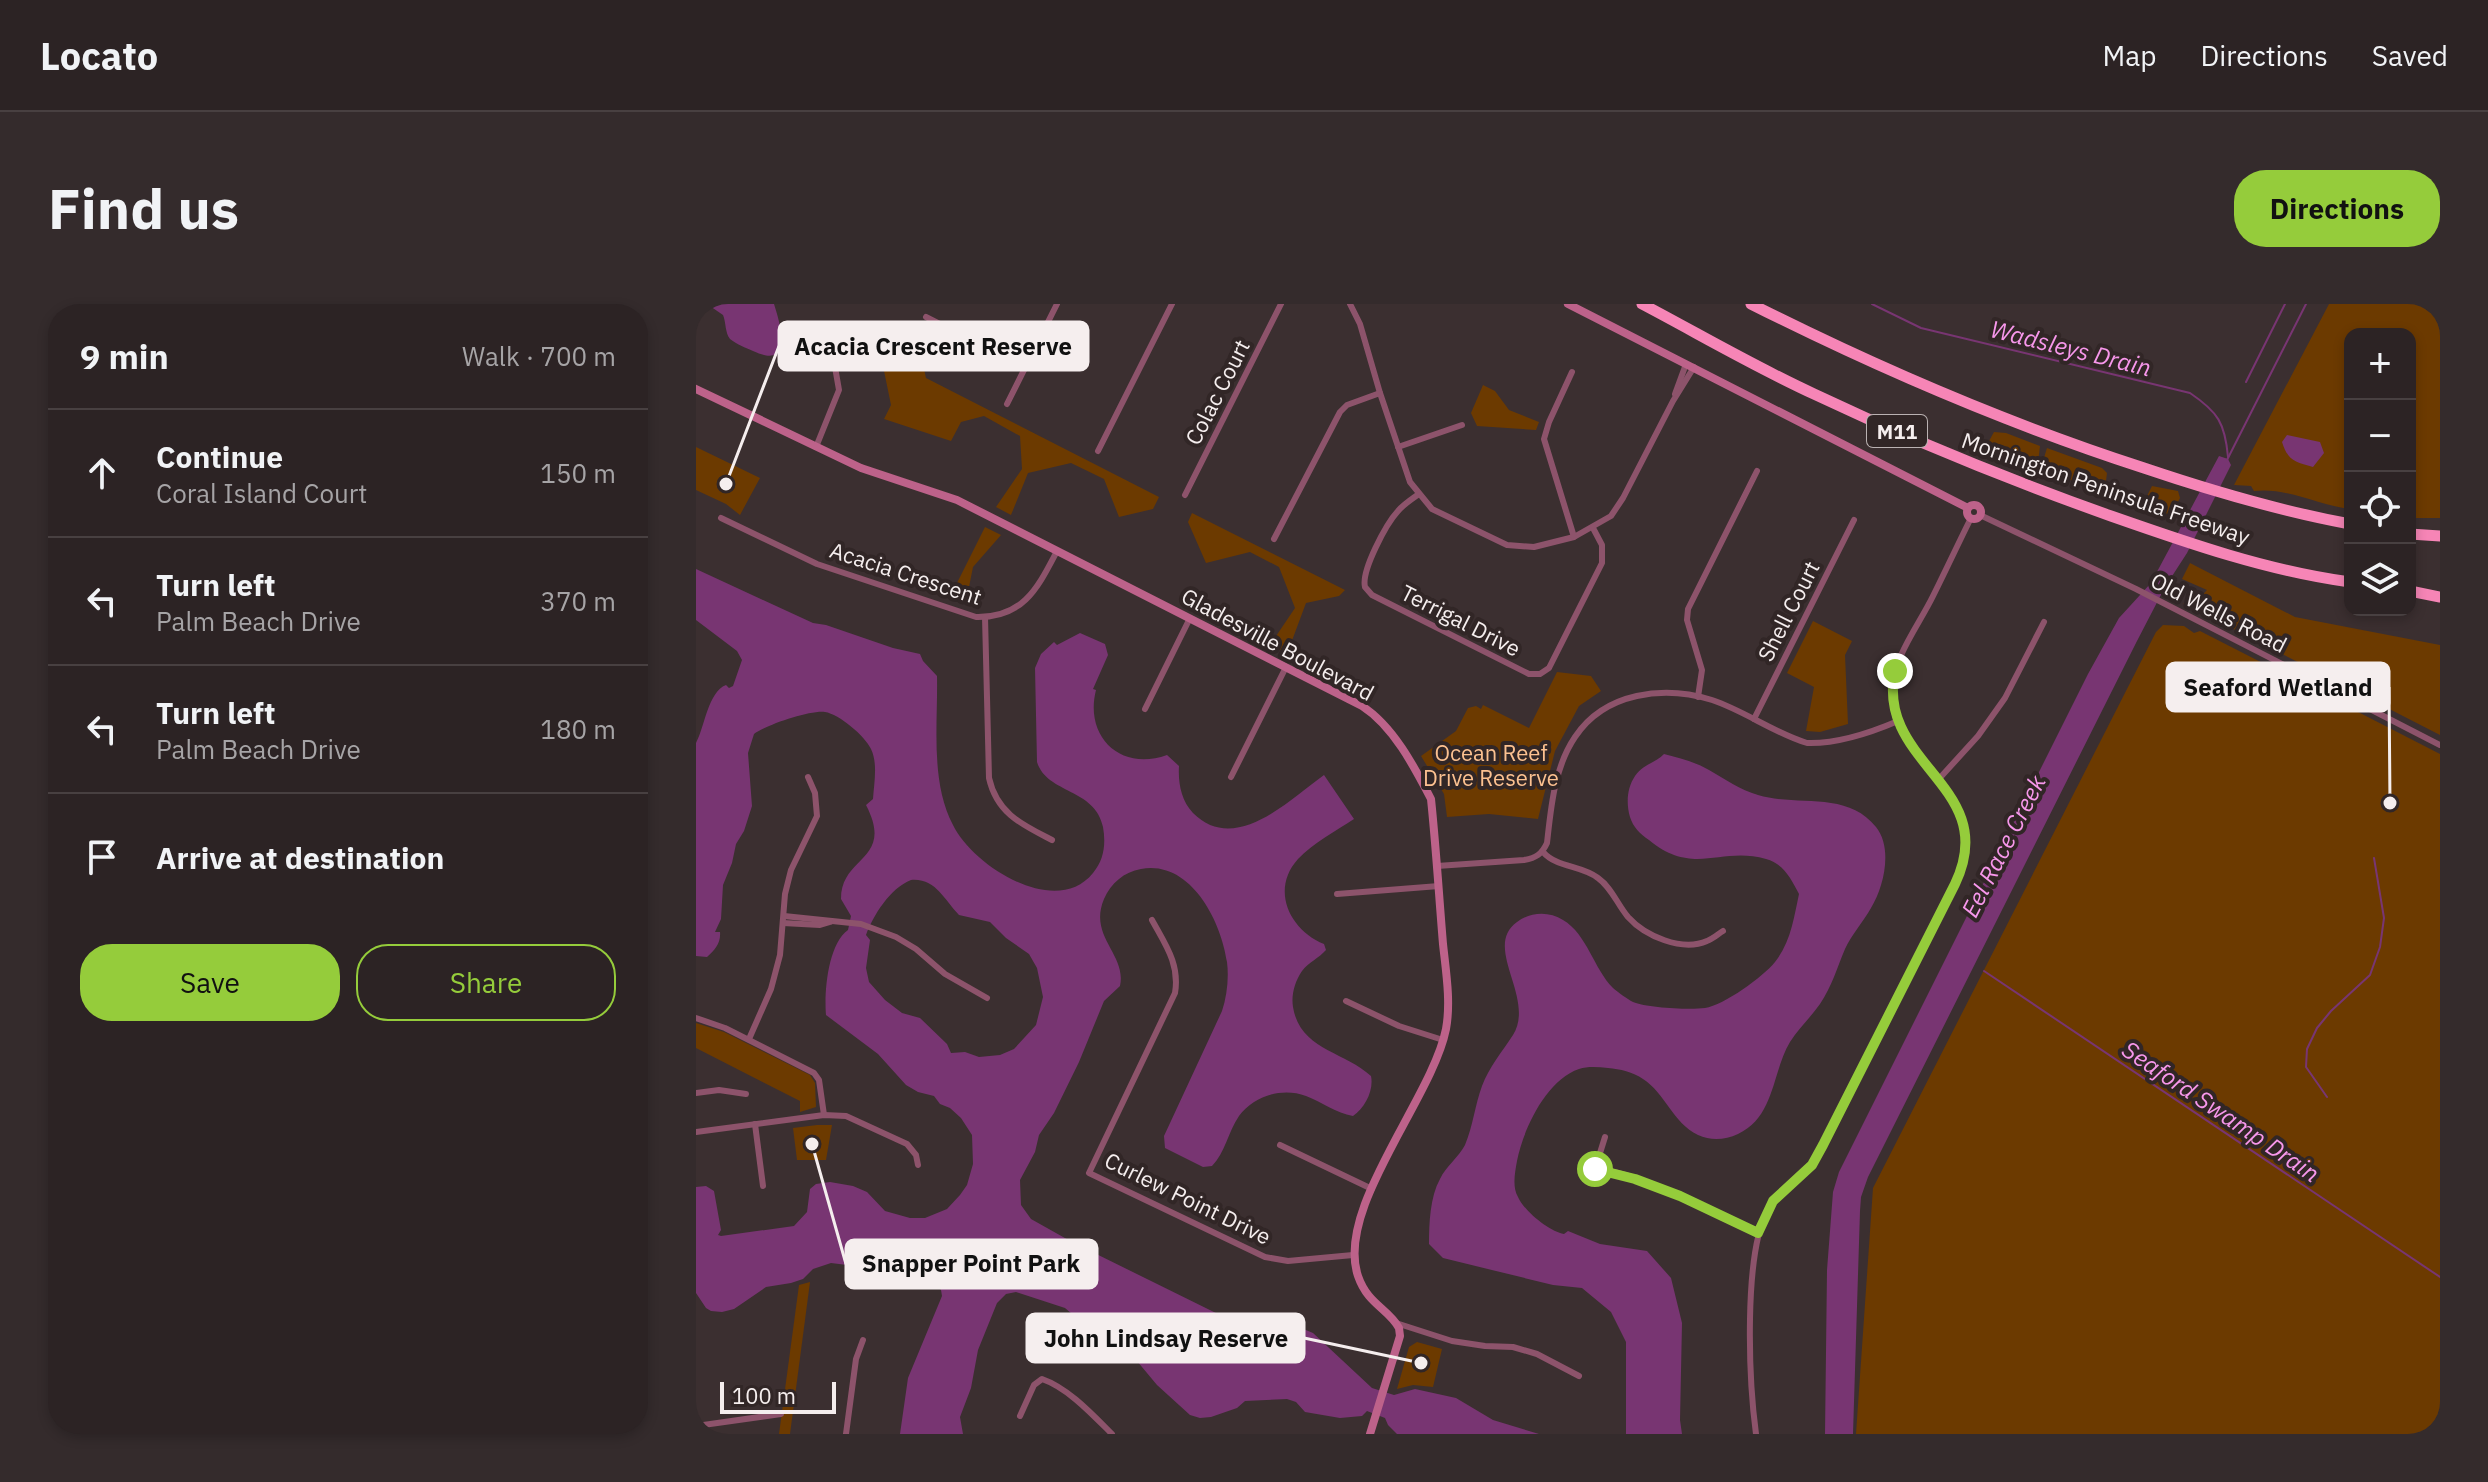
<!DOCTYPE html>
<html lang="en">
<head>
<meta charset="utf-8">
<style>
	:root { --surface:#2c2324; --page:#342b2c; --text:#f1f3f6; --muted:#a6a4a6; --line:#484041; --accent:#95cc3b }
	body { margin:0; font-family:"IBM Plex Sans",sans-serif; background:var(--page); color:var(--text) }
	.controls { position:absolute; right:24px; top:24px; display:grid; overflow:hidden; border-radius:16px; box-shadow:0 4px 12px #0003 }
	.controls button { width:72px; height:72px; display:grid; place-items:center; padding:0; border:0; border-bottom:2px solid var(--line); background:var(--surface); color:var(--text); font:40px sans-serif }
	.scale { position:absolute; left:24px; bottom:20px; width:116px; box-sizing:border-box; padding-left:8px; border:4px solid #f5eeee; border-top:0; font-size:22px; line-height:28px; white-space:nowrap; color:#f5eeee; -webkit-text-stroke:6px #312626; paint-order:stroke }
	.stop { position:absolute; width:24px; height:24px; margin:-18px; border:6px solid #95cc3b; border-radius:50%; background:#fff }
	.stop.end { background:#95cc3b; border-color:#fff; box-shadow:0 2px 8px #0008 }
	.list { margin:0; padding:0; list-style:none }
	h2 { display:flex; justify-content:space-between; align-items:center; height:104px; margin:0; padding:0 32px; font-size:34px }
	h2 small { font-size:26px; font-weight:400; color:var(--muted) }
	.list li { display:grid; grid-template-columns:52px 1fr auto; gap:24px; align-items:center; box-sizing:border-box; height:128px; padding:0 32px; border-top:2px solid var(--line) }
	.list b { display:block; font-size:30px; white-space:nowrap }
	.list p { margin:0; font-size:26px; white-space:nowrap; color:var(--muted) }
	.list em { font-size:26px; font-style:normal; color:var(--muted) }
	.actions { display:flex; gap:16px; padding:24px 32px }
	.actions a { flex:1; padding:18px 0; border:2px solid var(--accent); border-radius:32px; text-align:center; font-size:28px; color:var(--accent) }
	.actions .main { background:var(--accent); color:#111 }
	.icon { flex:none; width:44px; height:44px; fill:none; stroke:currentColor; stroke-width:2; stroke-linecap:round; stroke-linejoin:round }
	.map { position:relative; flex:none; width:1744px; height:1130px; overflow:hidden; border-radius:32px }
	header { display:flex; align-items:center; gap:48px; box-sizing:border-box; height:112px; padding:0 40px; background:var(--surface); border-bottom:2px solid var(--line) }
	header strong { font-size:38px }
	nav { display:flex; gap:44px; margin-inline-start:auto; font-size:28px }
	.intro { display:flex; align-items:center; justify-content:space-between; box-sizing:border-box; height:192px; padding:0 48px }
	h1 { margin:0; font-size:56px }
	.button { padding:20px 36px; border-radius:32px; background:var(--accent); color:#111; font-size:28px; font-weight:700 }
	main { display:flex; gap:48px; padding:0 48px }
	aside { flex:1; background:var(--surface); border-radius:32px; box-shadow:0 4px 12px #0003 }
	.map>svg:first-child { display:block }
</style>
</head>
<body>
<header>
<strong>Locato</strong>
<nav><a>Map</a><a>Directions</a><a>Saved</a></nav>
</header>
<div class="intro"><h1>Find us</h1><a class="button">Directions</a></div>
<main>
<aside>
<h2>9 min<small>Walk · 700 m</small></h2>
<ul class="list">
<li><svg class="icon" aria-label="ahead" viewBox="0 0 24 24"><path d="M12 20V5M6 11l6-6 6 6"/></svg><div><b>Continue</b><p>Coral Island Court</p></div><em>150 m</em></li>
<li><svg class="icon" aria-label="left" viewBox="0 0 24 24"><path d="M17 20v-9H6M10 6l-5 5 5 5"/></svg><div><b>Turn left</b><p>Palm Beach Drive</p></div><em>370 m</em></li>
<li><svg class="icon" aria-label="left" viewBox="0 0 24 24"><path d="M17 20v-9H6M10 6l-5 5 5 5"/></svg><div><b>Turn left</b><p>Palm Beach Drive</p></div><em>180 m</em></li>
<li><svg class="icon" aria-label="arrive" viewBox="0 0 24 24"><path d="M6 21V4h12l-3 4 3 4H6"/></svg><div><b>Arrive at destination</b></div></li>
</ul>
<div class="actions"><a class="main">Save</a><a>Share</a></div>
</aside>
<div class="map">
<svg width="1744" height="1130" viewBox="0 0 1744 1130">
	<rect width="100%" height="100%" fill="#3b2f30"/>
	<g fill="#6c3a00">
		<path d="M1633,0h111v214h-30v-184h-60v175c-32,-4 -64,-22 -96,-18l-3,-5 -17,-1z"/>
		<path d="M208,35l7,6 7,-3 8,36 233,119 -6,12 -34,8 -15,-38 -33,-16 -43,10 -17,42 -15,-8 26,-38 -2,-33 -36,-20 -23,6 -10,19 -67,-22 7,-14 -8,-39z"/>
		<path d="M787,81l12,6 14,19 30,12 -3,8 -59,-4 -6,-13z"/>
		<path d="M1298,128l12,1 34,13 -2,17h-14l-31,-12 -4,-10z"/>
		<path d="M0,143l64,31 -20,37 -14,-11 -30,-14z"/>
		<path d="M1351,144l55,20 5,5 -1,8 -6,5 -7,1 -46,-14 -4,-12z"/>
		<path d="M1456,182l26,5 2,7 -8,16 -10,1 -21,-7z"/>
		<path d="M496,209l153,77 -6,6 -33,7 -19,51 -17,-9 25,-37 -16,-41 -29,-15 -44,11 -18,-41z"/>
		<path d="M289,223l16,8 -28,32 -7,35 -16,-5z"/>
		<path d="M1494,259l105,54 145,28v90l-257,-132h12l12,-13 -25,-11z"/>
		<path d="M1117,317l39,20 -7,14 3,69 -28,8 -14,-1 8,-44 -27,-14z"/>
		<path d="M1467,321l21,1 10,7 6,-2 240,123v680h-584l17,-246 283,-556z"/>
		<path d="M861,368l34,4 10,15 -22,15 -24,45 -17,68 -49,-5 -42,3 -3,-23 -23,-38 35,-25 12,-23 8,-2 5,3 2,-4 46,23z"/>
		<path d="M0,719l28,9 86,43 5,8 1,24 -16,5v-11l-104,-53z"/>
		<path d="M121,821h15l-6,35h-29l-4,-32z"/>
		<path d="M114,978l-20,152h-11l20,-149z"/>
		<path d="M721,1038l25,7 -9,38 -20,-2 -16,4 12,-42z"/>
	</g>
	<g fill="#783572" fill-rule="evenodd">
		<path d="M11,0h67c7,22 20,66 -21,47 -7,-3 -17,-7 -23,-12 -5,-6 -4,-17 -7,-24z"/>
		<path d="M1591,131l33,7 4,11 -11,14c-18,-5 -25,-6 -31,-25z"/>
		<path d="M1523,152l9,3 3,6 -44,88 -22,34 -28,54 -269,536 -7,20 -1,14 -7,223h-28l2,-164 6,-78 6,-20 249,-498 31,-56 32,-35z"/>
		<path d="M0,265l117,54 13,2 67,23 27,6 3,7 14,15c1,48 -7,105 16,149 20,41 103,94 140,48 11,-13 13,-29 10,-46 -8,-39 -56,-33 -66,-65l-2,-94 6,-14 13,-12 3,3 23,-12 25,11 3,11 -15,34 3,1c-12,47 25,82 71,65l12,11c-1,17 2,34 14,47 42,42 95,-12 131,-38l30,44c-18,12 -41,24 -56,40 -28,31 -8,71 26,85l2,6c-7,8 -17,12 -24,21 -7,10 -11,24 -9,36 7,43 51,44 78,69 3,14 -6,32 -18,40 -17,-3 -31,-14 -47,-20 -24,-9 -52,0 -67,20 -11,16 -14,37 -27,50l-9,1 -38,-19 -1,-12 58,-125c5,-15 7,-33 5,-49 -6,-42 -37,-102 -86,-93 -17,3 -30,14 -37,30 -16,38 23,55 16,87l-16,15 -25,61 -25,51 -15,22 -4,17 -15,28 1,25 10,14 41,23 150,74 24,7 4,-8 27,3 36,15 59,55 22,7 21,-6 41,9 37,22 46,14h-142l-9,-9 -3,-7 -18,-7 -5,5 -22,2 -35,-6 -9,-10 -9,-3 -42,2 -8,7 -26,9 -11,1 -10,-3 -33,-30 -20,-24 -37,-32 -15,-4 -20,-17 -49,-16 -10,2 -9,9 -19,47 -7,38 -11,29 3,17h-63l8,-56 34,-82 -1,-6 -6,-7 -24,-10 -80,-10 -18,6 -10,10 -12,4 -25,4 -32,22 -12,3 -11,-1 -5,-3 -10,-15v-106l10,-1 8,5 7,39 -3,5 3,1 73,-10 13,-14 3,-23 6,-5 14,-2 23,4 14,6 18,19 25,7h15l22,-9 13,-14 7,-10 6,-21 -1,-29 -11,-17 -11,-10 -10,-4 -6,-8 -16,-4 -12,-7 -28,-31 -52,-39c-2,-23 2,-71 22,-85l3,-14 -10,-17c0,-44 54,-38 25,-94l7,-6c1,-15 5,-36 -2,-50 -6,-13 -32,-35 -46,-37 -15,-2 -59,13 -71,22l-6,19 4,53 -8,25 -8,13 -4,19 -9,22 -2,34 -6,13h5c1,11 -5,18 -13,25l-11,-1v-213c9,-17 12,-51 30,-58l3,3 4,-2 9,-26 -5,-9 -41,-31zM215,576c25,-2 33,20 48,35l31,7 16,16 23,16 8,14 6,29 -7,28 -22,24 -14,6 -21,2 -14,-5 -14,1 -4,-9 -27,-26 -18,-5 -17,-13 -16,-18 -3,-14 4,-28 -4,-5c7,-19 24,-47 45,-55z"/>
		<path d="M968,450c16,4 31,8 45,16 16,9 31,20 49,25 39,12 89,-5 118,32 17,21 8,60 -5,81 -8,14 -19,26 -26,41 -8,19 -13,37 -25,55 -9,13 -21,24 -30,38 -18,30 -15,75 -52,92 -13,6 -27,7 -40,1 -25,-12 -33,-42 -55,-56 -10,-7 -23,-10 -35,-11 -10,-1 -20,-2 -29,1 -33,11 -56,61 -62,92 -2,11 -5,26 1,36 6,14 32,35 46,37l4,-3 32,13 47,7 24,27 11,45 -2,97 2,14h-56v-92l-15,-30 -29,-24 -29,-3 -110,-27 -14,-14c0,-21 1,-47 11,-65 6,-13 19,-22 25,-34 8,-19 10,-40 17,-59 7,-19 20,-34 31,-51 23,-37 -31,-88 4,-113 13,-10 32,-11 46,-2 24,14 31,49 50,68 5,4 14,11 20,14 14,6 57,8 72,6 19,-3 58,-31 70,-46 16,-20 19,-45 24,-68 -8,-15 -15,-30 -33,-35 -46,-13 -72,18 -117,-19 -9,-6 -16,-13 -19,-23 -4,-14 -3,-29 5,-41 8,-12 21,-13 29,-22z"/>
	</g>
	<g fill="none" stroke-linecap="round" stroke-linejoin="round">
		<g stroke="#783572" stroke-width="2">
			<path d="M1176,0l49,24 269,65c28,19 35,30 38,64"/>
			<path d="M1550,78l39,-78"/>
			<path d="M1531,156l79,-156"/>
			<path d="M1288,667l456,306"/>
			<path d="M1631,793l-21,-30 1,-18 10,-21 14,-17 39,-36 10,-28 4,-29 -10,-60"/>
		</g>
		<g stroke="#8d536b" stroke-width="6">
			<path d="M654,0l10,20 20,69 30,89 22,27 75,36 27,2 40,-10 37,-21 12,-18 50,-97 21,-34"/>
			<path d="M230,13l100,51"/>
			<path d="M876,68l-23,50 -5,17 30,98"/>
			<path d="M979,90l11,-30"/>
			<path d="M311,100l50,-100"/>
			<path d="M120,143l23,-57 -11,-63"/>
			<path d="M702,143l64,-22"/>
			<path d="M402,147l74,-147"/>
			<path d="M723,190c-7,5 -15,10 -21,17 -12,13 -37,60 -33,76l7,8 157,79h11l9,-6 53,-105v-18l-9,-17"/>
			<path d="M489,191l96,-191"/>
			<path d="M1284,211l156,74 304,156"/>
			<path d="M25,214l96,46 159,53c48,1 62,-30 81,-66"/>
			<path d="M578,235l66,-127 7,-7 33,-12"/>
			<path d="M289,313l4,161c8,36 34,47 63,62"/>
			<path d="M1002,393l4,-27 -15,-50 1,-11 69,-138"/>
			<path d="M449,405l45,-91"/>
			<path d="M1058,415l100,-199"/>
			<path d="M535,473l55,-110"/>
			<path d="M1242,476l40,-44 27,-38 39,-76"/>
			<path d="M847,548c14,16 38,13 55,26 14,10 19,26 30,39 17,19 54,35 79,24 6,-2 11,-7 16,-10"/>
			<path d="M741,562l87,-6c12,-2 18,-6 23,-17 4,-35 7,-75 28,-106 30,-45 89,-52 137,-37 33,11 62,33 95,43 30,1 63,-10 91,-22"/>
			<path d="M641,590l102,-8"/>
			<path d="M88,612l77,8 35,13 20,12 29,25 42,24"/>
			<path d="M456,616c13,24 28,44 23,73l-86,180 176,84 23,4 65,-6"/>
			<path d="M87,619l37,2 10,-3"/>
			<path d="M650,697l53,25 44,14"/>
			<path d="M0,714l29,10 89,45 5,7 5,35"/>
			<path d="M53,735l22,-50 9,-34 5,-61 6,-24 26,-54 -2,-23 -7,-16"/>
			<path d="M0,789l23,-3 27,4"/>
			<path d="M59,820l8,62"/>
			<path d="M0,828l128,-17 22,1 61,28 9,11 2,10"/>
			<path d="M584,841l92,44"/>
			<path d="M899,865l10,-32"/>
			<path d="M891,868c33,-14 135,50 171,61"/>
			<path d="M700,1019l56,18 33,5 28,1 24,7 42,22"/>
			<path d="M324,1112l14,-31 8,-6c26,9 50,35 70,55"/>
			<path d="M0,1122l85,-12"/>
			<path d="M150,1130l10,-75 7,-19"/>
			<path d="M1060,1130c-7,-52 -13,-179 12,-225 10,-19 29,-27 43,-43 5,-6 8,-14 12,-21l140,-278c19,-85 -73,-103 -71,-176 1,-34 27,-66 41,-95 13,-26 25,-52 38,-78"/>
		</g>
		<g stroke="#bd628a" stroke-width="8">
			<path d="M872,0l400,204"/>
			<path d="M0,85l165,79 96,32 405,206c31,20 52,60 69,93 5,48 8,97 12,145 3,28 8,58 3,85 -14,70 -111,179 -88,247 10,29 30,32 41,52l1,8 -30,98"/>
			<circle cx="1278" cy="208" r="7"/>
		</g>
		<g stroke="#f685b6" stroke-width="11">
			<path d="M946,0c57,30 113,63 172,90 97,46 196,86 297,122 77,27 157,55 239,66"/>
			<path d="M1055,0c127,64 257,120 393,164 68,23 136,43 206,56"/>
			<path d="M1714,230l30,2"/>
			<path d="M1714,287l30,6"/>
		</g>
	</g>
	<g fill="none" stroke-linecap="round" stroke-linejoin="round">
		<path stroke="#95cc3b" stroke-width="10" d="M899,865l40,10 45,17 78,37 15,-32 39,-36 11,-20 132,-261c47,-98 -80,-119 -60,-213"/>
	</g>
	<g text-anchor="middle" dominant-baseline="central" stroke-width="8" stroke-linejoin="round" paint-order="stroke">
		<rect fill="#312626" stroke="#bab2b2" stroke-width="2" x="1171" y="111" width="60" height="32" rx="6"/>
		<g font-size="20" font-weight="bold" fill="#f5eeee">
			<text x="1201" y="127">M11</text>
		</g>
		<g font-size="22" fill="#f5eeee" stroke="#312626">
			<text transform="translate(521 88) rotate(-63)">Colac Court</text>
			<text transform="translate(1410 184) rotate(19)">Mornington Peninsula Freeway</text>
			<text transform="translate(210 269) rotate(18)">Acacia Crescent</text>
			<text transform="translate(1092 307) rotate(-63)">Shell Court</text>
			<text transform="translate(1523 308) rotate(27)">Old Wells Road</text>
			<text transform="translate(765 316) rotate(27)">Terrigal Drive</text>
			<text transform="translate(582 340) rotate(28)">Gladesville Boulevard</text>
			<text transform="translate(492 894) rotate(26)">Curlew Point Drive</text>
		</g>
		<g font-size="22" fill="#fcc190" stroke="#312626">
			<text x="795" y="448">Ocean Reef<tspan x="795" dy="25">Drive Reserve</tspan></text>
		</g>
		<g font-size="24" font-style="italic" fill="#f797eb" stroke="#312626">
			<text transform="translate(1375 44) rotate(14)">Wadsleys Drain</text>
			<text transform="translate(1307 542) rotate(-63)">Eel Race Creek</text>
			<text transform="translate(1525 807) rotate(34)">Seaford Swamp Drain</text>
		</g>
	</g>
	<path fill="none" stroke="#f5eeee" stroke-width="3" d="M30 180L83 42M1694 499L1693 383M116 840L150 960M725 1059L608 1034"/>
	<g fill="#f5eeee" stroke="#312626" stroke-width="3">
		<circle cx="30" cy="180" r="8"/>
		<circle cx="1694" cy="499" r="8"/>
		<circle cx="116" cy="840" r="8"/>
		<circle cx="725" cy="1059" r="8"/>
	</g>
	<g fill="#f5eeee" stroke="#f5eeee" stroke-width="3">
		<rect x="83" y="18" width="309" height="48" rx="8"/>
		<rect x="1471" y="359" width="222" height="48" rx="8"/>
		<rect x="150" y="936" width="251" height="48" rx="8"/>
		<rect x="331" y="1010" width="277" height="48" rx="8"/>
	</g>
	<g font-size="24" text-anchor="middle" font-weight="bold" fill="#111">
		<text x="237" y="51">Acacia Crescent Reserve</text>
		<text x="1582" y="392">Seaford Wetland</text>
		<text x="275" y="968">Snapper Point Park</text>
		<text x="470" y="1043">John Lindsay Reserve</text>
	</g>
</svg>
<div class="controls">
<button>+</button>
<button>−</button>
<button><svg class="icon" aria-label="locate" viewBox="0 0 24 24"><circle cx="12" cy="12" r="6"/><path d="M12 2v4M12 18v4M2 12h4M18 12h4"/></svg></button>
<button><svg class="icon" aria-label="layers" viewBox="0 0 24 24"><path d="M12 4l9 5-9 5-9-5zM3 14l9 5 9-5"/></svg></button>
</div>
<div class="scale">100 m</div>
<div class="stop" style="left:899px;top:865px"></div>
<div class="stop end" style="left:1199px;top:367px"></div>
</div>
</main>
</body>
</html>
